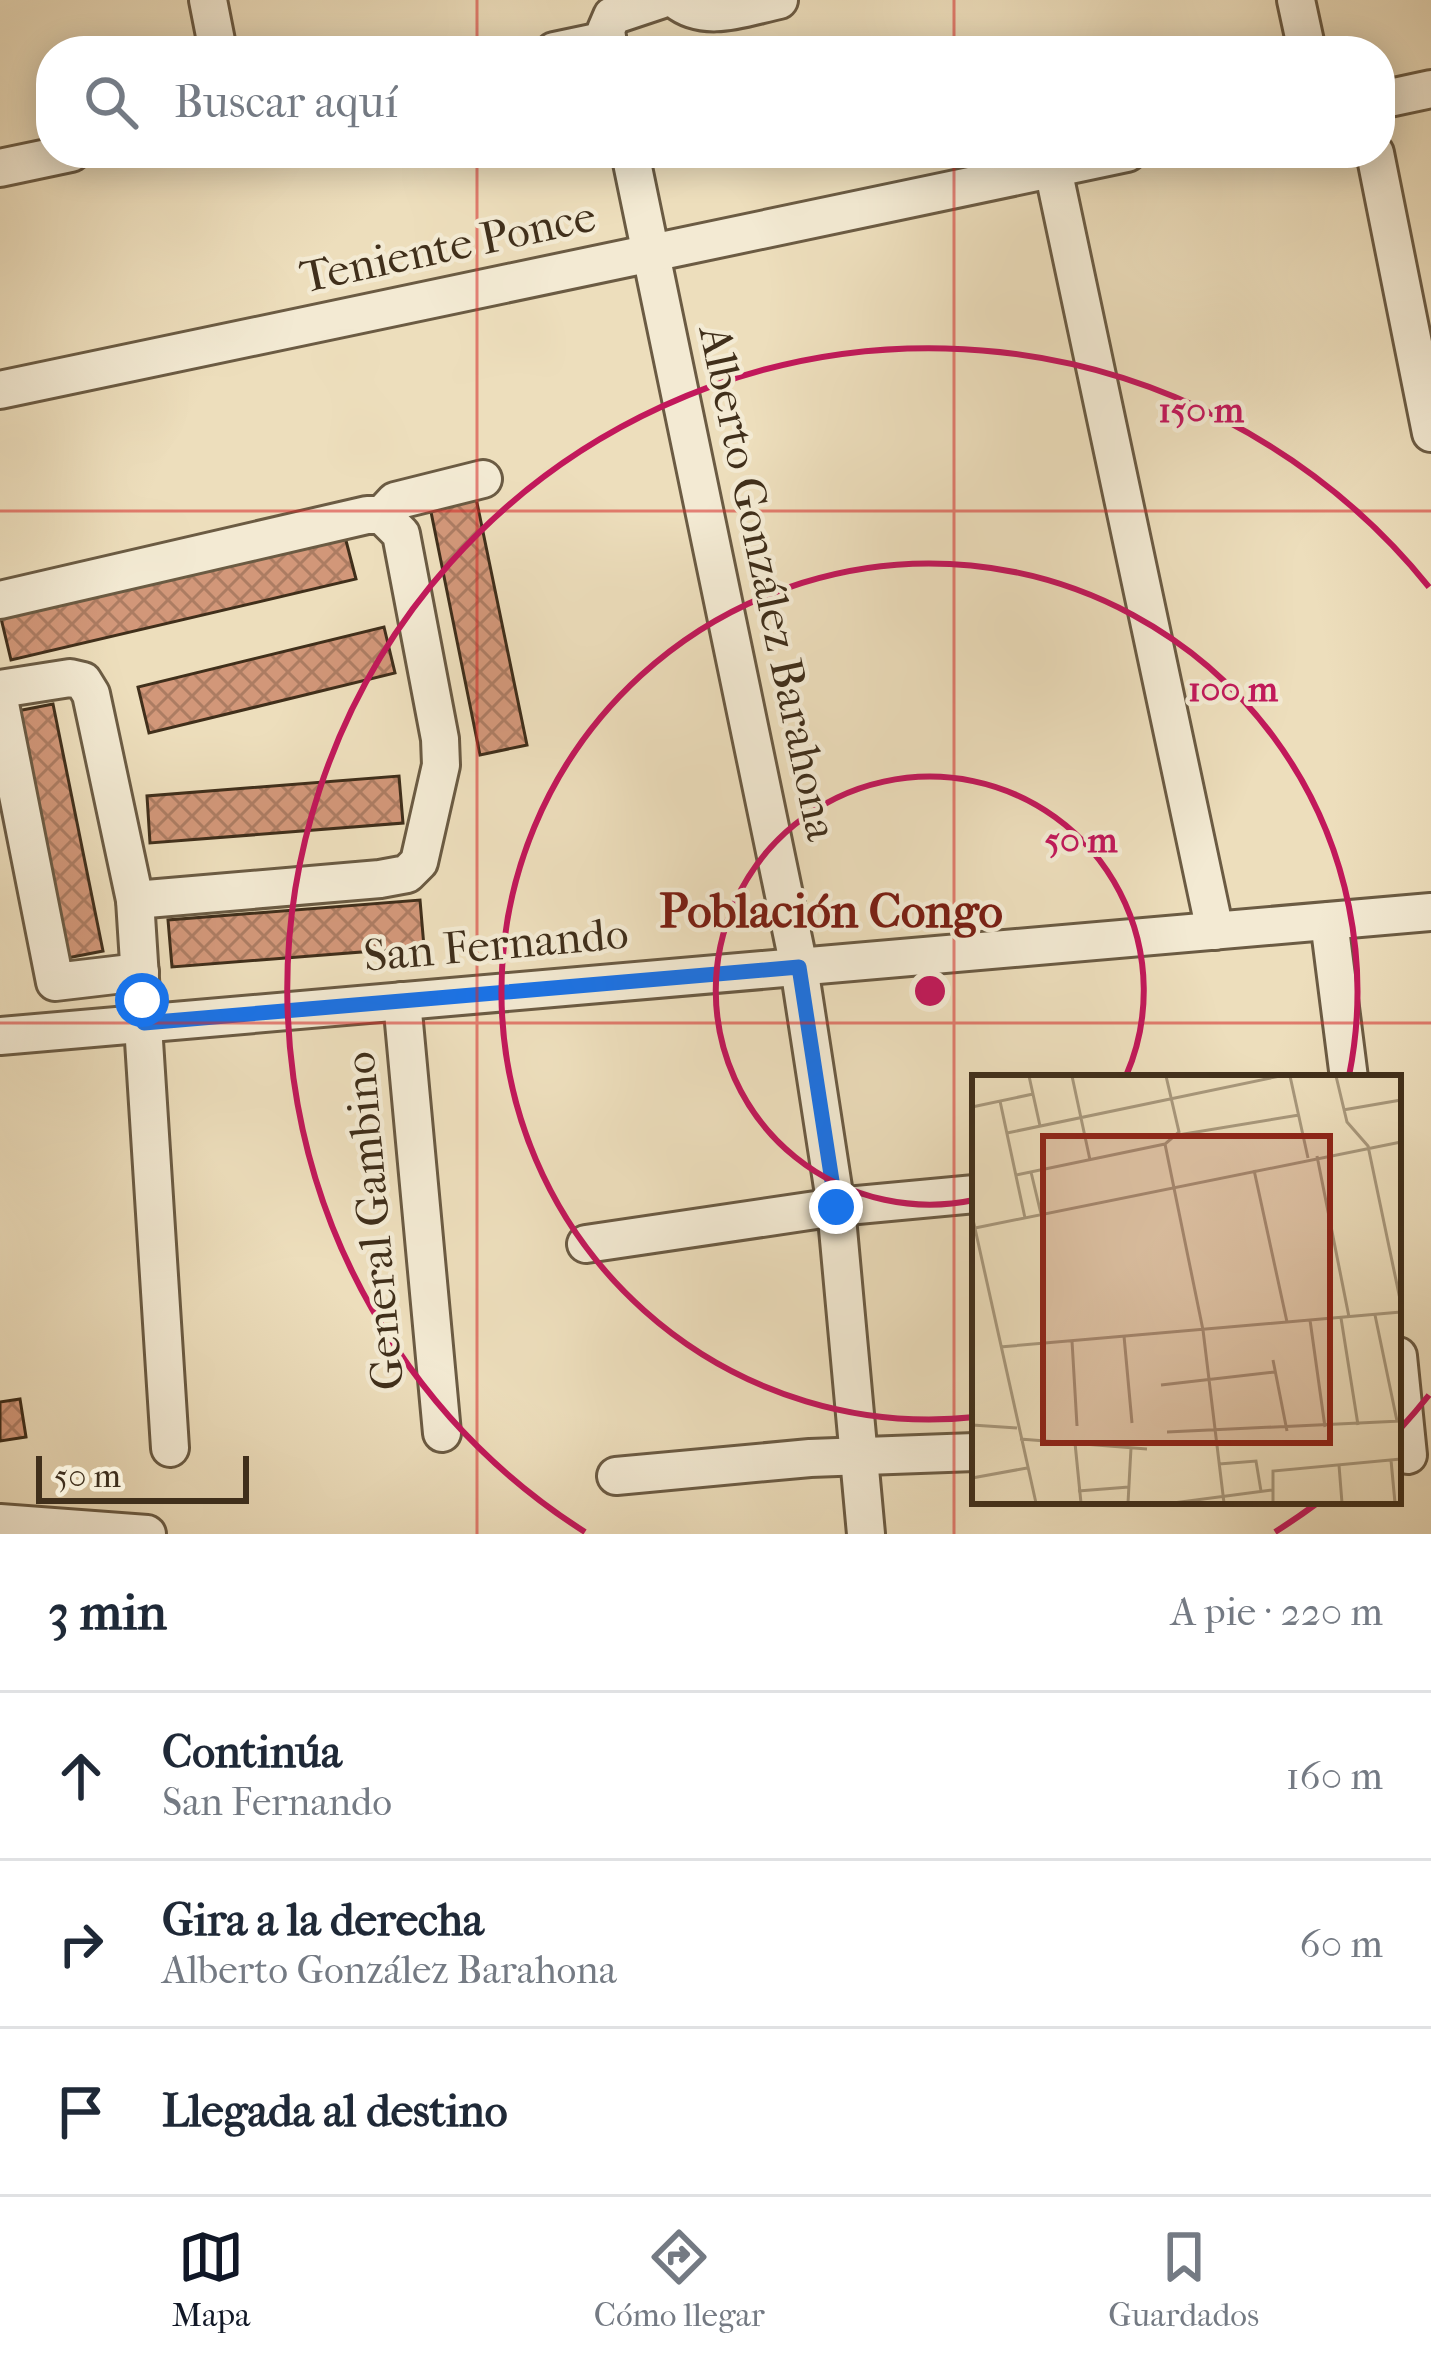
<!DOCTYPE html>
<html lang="es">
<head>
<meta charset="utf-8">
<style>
	:root { --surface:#fff; --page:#f2f2f3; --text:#1f2937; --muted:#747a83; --line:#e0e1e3; --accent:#111827 }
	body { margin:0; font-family:"IM FELL French Canon",serif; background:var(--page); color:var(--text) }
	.scale { position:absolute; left:36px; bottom:30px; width:213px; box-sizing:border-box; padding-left:12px; border:6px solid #402f1b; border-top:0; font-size:33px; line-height:42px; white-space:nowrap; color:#402f1b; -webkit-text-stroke:9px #f3ead3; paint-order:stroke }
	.stop { position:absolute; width:36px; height:36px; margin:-27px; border:9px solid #1a73e8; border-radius:50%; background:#fff }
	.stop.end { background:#1a73e8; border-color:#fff; box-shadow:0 3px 12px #0008 }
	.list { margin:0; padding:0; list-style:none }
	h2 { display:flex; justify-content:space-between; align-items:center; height:156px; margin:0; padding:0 48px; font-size:51px }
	h2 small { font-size:39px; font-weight:400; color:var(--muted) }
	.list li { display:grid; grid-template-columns:78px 1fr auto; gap:36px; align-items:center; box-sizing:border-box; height:168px; padding:0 48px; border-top:3px solid var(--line) }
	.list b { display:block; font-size:45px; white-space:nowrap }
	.list p { margin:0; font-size:39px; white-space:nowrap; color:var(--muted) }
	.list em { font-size:39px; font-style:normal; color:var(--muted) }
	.icon { flex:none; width:66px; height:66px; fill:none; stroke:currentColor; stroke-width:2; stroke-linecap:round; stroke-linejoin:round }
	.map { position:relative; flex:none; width:1431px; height:1534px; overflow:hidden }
	.search { position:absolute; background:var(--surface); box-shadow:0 6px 30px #0003; left:36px; right:36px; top:36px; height:132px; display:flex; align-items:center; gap:30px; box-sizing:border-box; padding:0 42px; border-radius:48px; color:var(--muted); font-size:45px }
	.sheet { height:660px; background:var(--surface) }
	nav { display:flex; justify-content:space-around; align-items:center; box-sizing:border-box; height:168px; border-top:3px solid var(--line); background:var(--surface); font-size:33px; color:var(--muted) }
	nav a { display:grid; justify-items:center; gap:6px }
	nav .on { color:var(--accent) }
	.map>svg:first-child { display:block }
</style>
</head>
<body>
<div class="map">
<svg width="1431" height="1534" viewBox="0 0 1431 1534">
	<defs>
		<pattern id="building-cross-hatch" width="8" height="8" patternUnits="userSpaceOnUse" patternTransform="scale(3)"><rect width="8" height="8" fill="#d29779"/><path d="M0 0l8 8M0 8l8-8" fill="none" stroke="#ac7c62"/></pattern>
	</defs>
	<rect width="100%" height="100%" fill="#eddebc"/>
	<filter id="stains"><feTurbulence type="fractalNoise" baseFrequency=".00167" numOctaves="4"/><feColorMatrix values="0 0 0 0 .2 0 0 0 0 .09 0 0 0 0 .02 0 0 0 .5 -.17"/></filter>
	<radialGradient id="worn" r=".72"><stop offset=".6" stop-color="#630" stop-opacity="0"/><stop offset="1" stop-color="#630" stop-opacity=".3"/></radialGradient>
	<g fill="url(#building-cross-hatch)" stroke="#402f1b" stroke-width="3">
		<path d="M476,498l51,247 -47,10 -50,-248z"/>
		<path d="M344,533l12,46 -345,81 -11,-46z"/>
		<path d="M384,627l11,46 -246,60 -11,-46z"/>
		<path d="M53,704l50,247 -46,9 -50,-247z"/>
		<path d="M399,776l4,47 -253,20 -3,-47z"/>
		<path d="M420,900l4,47 -252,20 -4,-47z"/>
		<path d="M20,1399l6,38 -26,4v-39z"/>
	</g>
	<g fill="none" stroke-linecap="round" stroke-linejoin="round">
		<defs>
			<g id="minor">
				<path d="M208,0l10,51"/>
				<path d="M676,0c30,24 69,7 103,0"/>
				<path d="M1296,0l11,51"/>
				<path d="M554,51l52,-11"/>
				<path d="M609,51l-3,-21 6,-14 48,-16"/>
				<path d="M1380,100l51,-11"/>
				<path d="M630,153l169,814 37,240 30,327"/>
				<path d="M1375,153l56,280"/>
				<path d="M0,168l71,-15"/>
				<path d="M1053,169l162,762"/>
				<path d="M0,390l1127,-237"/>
				<path d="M382,515l13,-14 88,-22"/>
				<path d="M0,600l367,-85h15l19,19 39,205 1,26 -22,97 -12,12 -27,5 -245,21"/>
				<path d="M0,689l70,-11 13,3 8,13 44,206 35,548"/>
				<path d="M0,704l55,278 85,-10"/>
				<path d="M1329,921l20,157"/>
				<path d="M402,1001l40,432"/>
				<path d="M0,1036l1431,-124"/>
				<path d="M586,1244l250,-37 139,-13"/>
				<path d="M1398,1356l10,99"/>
				<path d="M616,1476l194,-18 165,-6"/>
				<path d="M0,1523l147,11"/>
			</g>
		</defs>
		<use href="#minor" stroke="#6b5b43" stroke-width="42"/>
		<use href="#minor" stroke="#f3ead3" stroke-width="36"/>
	</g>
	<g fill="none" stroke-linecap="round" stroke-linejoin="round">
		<path stroke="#1a73e8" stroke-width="15" d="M142,1000l2,23 655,-56 37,240"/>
	</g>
	<path fill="none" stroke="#d62828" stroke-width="3" stroke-opacity="0.55" d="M477,0v51M954,0v51M477,153v1381M954,153v1381M0,511h1431M0,1023h1431"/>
	<g fill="none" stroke="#c2185b" stroke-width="6">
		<path d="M974 1200A214 214 0 1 1 1126 1076"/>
		<path d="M975 1417A428 428 0 1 1 1349 1076"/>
		<path d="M1429 1395A642 642 0 0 1 1400 1429M1316 1504A642 642 0 0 1 1275 1532M585 1532A642 642 0 1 1 1429 587"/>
	</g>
	<g text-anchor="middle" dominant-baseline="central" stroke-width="9" stroke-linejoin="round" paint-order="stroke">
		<g font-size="45" fill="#402f1b" stroke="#f3ead3">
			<text transform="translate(448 247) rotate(-12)">Teniente Ponce</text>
			<text transform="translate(768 583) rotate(78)">Alberto González Barahona</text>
			<text transform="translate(496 945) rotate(-5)">San Fernando</text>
			<text transform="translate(374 1221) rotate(-95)">General Gambino</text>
		</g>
		<g font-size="48" font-weight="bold" fill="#7a1f14" stroke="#f3ead3">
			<text x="831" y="911">Población Congo</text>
		</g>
	</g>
	<g transform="translate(972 1075)">
		<rect width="429" height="429" fill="#eddebc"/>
		<path fill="none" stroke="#a8987c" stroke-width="3" d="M57,1l11,50M100,1l18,84M194,1l13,56 -14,12 38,186 21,173M318,1l18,82M364,1l11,46 21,24 33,158M28,26l25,117M0,32l61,-13M371,35l58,-10M35,58l273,-57M206,60l121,-20M345,81l32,161M282,95l33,152M59,97l10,42M44,100l149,-31M0,140l64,288M3,153l426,-86M403,240l22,106M369,243l17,107M338,245l15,107M152,261l8,87M100,266l5,85M28,272l401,-35M301,285l14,71M189,310l114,-13M0,350l45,3M195,357l234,-11M48,364l127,10M103,368l6,60M419,385l4,43M247,389l37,-3 5,30M367,390l3,38M0,403l55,-10M106,416l51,-4M156,428l3,-55M201,428l99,-13M301,428v-32l128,-12"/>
		<path fill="#8f2418" fill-opacity="0.15" stroke="#8f2418" stroke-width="6" d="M71,61h287v307h-287z"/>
		<rect width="429" height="429" fill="none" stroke="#402f1b" stroke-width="6"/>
	</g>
	<circle cx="930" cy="991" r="18" fill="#c2185b" stroke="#f3ead3" stroke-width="6"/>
	<g font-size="36" text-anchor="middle" font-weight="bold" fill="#c2185b" stroke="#f3ead3" stroke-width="9" stroke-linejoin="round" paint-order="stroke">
		<text x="1201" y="422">150 m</text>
		<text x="1233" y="701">100 m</text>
		<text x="1081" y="852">50 m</text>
	</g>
	<rect width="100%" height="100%" filter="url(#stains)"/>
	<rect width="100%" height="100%" fill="url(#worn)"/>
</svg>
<div class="scale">50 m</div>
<div class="stop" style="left:142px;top:1000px"></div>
<div class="stop end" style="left:836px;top:1207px"></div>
<div class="search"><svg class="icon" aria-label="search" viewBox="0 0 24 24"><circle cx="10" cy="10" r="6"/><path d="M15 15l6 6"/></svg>Buscar aquí</div>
</div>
<section class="sheet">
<h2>3 min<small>A pie · 220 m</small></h2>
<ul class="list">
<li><svg class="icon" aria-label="ahead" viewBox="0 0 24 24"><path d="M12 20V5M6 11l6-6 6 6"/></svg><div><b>Continúa</b><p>San Fernando</p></div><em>160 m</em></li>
<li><svg class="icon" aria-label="right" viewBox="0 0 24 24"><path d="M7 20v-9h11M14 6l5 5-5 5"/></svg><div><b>Gira a la derecha</b><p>Alberto González Barahona</p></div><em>60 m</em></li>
<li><svg class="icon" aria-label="arrive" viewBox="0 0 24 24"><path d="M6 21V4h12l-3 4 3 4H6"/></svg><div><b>Llegada al destino</b></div></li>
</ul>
</section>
<nav>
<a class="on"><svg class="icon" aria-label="map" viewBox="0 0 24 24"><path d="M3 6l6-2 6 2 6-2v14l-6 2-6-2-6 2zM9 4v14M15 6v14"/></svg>Mapa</a>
<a><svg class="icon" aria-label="directions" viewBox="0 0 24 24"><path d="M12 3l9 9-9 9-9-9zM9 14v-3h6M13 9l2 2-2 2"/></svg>Cómo llegar</a>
<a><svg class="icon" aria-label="saved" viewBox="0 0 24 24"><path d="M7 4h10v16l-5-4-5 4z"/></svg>Guardados</a>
</nav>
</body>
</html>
